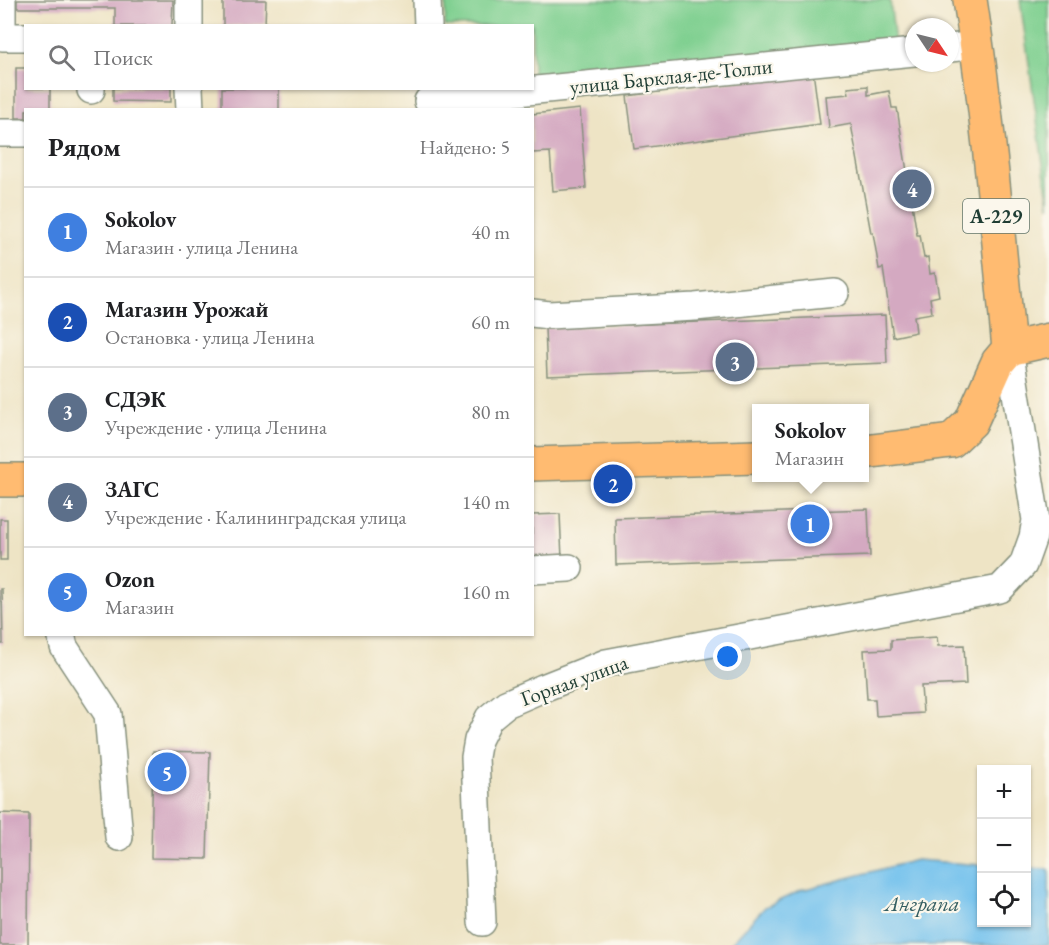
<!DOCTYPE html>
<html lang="ru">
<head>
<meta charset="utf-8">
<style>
	:root { --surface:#fff; --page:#f6f6f6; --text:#202124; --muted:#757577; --line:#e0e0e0; --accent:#1f6fb2 }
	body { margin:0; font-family:"EB Garamond",serif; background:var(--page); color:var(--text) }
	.controls { position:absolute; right:18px; bottom:18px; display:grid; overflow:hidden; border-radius:0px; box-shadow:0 2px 4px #0004 }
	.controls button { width:54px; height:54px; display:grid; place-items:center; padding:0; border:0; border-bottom:2px solid var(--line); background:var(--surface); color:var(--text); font:30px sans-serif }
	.compass { position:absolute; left:905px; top:18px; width:54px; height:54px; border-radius:50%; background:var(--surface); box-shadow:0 2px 4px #0004; rotate:125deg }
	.you { position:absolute; left:728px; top:657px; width:21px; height:21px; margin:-15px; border:4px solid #fff; border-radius:50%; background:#1a73e8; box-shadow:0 0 0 9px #1a73e833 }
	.badge { display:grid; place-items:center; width:39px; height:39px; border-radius:50%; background:var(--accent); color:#fff; font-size:20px; font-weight:700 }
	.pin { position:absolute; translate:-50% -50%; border:3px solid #fff; box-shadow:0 2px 6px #0006 }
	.popup { position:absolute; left:752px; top:404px; width:117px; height:78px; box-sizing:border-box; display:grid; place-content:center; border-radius:0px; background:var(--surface); filter:drop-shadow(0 2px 4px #0005); font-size:20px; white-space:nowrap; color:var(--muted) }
	.popup b { font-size:22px; color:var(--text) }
	.popup::after { content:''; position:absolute; left:50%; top:100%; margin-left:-12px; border:12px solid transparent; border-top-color:var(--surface) }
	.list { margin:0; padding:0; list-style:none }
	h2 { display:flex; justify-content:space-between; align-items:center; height:78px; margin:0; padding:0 24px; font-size:26px }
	h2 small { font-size:20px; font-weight:400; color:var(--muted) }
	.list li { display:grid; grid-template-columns:39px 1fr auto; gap:18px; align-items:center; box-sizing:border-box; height:90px; padding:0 24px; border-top:2px solid var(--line) }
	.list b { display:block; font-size:22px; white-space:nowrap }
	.list p { margin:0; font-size:20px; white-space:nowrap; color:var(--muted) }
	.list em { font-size:20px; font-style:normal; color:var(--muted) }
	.icon { flex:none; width:33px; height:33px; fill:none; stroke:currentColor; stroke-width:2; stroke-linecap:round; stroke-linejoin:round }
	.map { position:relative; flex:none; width:1049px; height:945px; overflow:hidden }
	.search { position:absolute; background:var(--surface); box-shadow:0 2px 4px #0004; left:24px; top:24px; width:510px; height:66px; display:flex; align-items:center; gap:15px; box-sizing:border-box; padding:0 21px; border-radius:0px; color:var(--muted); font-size:22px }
	.panel { position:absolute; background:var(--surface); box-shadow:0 2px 4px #0004; left:24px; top:108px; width:510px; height:528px; border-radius:0px }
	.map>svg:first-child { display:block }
</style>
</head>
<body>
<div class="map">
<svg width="1049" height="945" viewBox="0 0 1049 945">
	<rect width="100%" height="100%" fill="#fbf7ec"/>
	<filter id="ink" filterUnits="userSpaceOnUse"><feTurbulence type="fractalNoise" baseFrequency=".0167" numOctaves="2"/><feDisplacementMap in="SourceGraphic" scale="12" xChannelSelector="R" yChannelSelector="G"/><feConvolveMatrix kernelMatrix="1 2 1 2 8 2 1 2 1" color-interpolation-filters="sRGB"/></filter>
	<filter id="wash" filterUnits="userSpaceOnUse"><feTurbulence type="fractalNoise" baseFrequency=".008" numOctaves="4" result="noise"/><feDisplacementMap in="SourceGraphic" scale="24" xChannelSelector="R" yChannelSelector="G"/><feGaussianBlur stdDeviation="1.35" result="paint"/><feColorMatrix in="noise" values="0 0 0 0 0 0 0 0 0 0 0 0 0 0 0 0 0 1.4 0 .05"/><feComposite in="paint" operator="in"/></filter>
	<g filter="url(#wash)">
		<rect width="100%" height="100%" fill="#eee4c5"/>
		<g fill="#80d091" stroke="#508662" stroke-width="1.5">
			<path d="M446,0h444l5,44 -362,38 -1,-56h-87z"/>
			<path d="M1020,0h29v206z"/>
		</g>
		<path fill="#72c1ed" stroke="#487f90" stroke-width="1.5" d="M916,860l65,5 1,57h44l1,-54 22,1v76h-320l36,-38 37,-17z"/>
		<g id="blocks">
			<g fill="#d4a9c1">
				<path d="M17,0h156l-1,26h-57v-18h-98z"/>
				<path d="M223,0h43l-1,24 -42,2z"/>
				<path d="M16,68h10v20h24v22h-24v8h-10z"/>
				<path d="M813,71l7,53 -186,25 -7,-53z"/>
				<path d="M868,86v9l21,-4 3,17h5l20,127h3l4,23 4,-1 2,17 5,-1 4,23 -9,2 2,15 -18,3 2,16 -23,5 -10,-69 -4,1 -6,-36h-2l-20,-109 -22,4 -3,-32 23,-2 -1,-6z"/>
				<path d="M113,88h58v14l-58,-1z"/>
				<rect x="222" y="88" width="57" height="22"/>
				<path d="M580,109l6,79 -33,3 -3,-39 -18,1v-39z"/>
				<path d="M885,315l2,48 -340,13 -2,-48z"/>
				<path d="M868,509l2,47 -254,9 -1,-47z"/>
				<path d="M560,514l2,45 -30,1v-45z"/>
				<rect x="0" y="519" width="7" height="41"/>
				<path d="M0,589h2l1,55h-3z"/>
				<path d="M937,637l1,9 26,-1 2,39 -45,2 2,27 -47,3 -1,-17h-8l-3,-49 27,-1v-9z"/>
				<path d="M153,751l57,1 -3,107 -56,-1z"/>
				<path d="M0,813l29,1 -1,131h-28z"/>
			</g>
		</g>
	</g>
	<g filter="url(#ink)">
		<use href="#blocks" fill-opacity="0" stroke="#86907c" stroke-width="1.5"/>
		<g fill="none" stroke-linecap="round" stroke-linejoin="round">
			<defs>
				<g id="minor">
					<path d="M2,0v37h24"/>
					<path d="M189,0v26"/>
					<path d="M427,0l1,26"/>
					<path d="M950,48l27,-3"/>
					<path d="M91,88v2"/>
					<path d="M189,88l1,22"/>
					<path d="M428,101l486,-49"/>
					<path d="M0,133h26"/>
					<path d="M532,313l17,2 146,-8 140,-14"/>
					<path d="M532,570l37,-2"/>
					<path d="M61,634l3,13 44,67 11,123"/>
					<path d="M482,922l-7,-165 3,-17 11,-22 17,-14 37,-16 63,-25 394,-74 23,-24 10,-28 3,-17 -27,-171"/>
				</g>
				<g id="major">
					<path d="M1009,349l40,-9"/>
					<path d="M864,452l87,-11 20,-19 27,-60 11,-13c-11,-116 -21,-233 -39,-349"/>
					<path d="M532,464l224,-7"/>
					<path d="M0,480h26"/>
				</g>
			</defs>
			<use href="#minor" stroke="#86907c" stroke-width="30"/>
			<use href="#major" stroke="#86907c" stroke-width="36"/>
			<use href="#minor" stroke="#fff" stroke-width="27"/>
			<use href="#major" stroke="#ffbb71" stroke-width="33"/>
		</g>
	</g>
	<g text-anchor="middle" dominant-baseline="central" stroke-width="4.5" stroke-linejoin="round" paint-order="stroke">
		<rect fill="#fbf7ec" stroke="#61756b" stroke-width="1.5" x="963" y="199" width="66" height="34" rx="4.5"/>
		<g font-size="20" font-weight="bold" fill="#1f3d34">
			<text x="996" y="216">А-229</text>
		</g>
		<g font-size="21" fill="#1f3d34" stroke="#fbf7ec">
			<text transform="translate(671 76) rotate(-6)">улица Барклая-де-Толли</text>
			<text transform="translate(574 680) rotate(-20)">Горная улица</text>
		</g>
		<g font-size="22" font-style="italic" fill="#345e62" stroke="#fbf7ec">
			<text x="922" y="903">Анграпа</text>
		</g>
	</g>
</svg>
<div class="controls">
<button>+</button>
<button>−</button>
<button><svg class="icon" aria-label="locate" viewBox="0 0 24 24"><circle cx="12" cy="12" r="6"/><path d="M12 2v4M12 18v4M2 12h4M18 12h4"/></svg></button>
</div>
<svg class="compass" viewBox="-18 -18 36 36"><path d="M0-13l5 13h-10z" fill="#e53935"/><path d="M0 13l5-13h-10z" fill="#757577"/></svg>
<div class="you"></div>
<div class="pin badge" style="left:810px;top:524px;background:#3f7fe0">1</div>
<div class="popup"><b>Sokolov</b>Магазин</div>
<div class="pin badge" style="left:613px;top:484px;background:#1a4fb4">2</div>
<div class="pin badge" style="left:735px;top:362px;background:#5c6f8a">3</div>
<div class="pin badge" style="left:912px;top:189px;background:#5c6f8a">4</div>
<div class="pin badge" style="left:167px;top:772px;background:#3f7fe0">5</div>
<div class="search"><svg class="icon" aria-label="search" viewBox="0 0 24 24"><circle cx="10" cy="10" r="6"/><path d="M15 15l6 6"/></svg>Поиск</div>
<section class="panel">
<h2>Рядом<small>Найдено: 5</small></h2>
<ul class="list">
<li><span class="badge" style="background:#3f7fe0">1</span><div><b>Sokolov</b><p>Магазин · улица Ленина</p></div><em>40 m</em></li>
<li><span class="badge" style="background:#1a4fb4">2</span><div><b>Магазин Урожай</b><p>Остановка · улица Ленина</p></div><em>60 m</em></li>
<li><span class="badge" style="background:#5c6f8a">3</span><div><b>СДЭК</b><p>Учреждение · улица Ленина</p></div><em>80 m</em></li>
<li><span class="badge" style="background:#5c6f8a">4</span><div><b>ЗАГС</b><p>Учреждение · Калининградская улица</p></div><em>140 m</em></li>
<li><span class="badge" style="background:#3f7fe0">5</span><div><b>Ozon</b><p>Магазин</p></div><em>160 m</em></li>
</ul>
</section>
</div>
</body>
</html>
